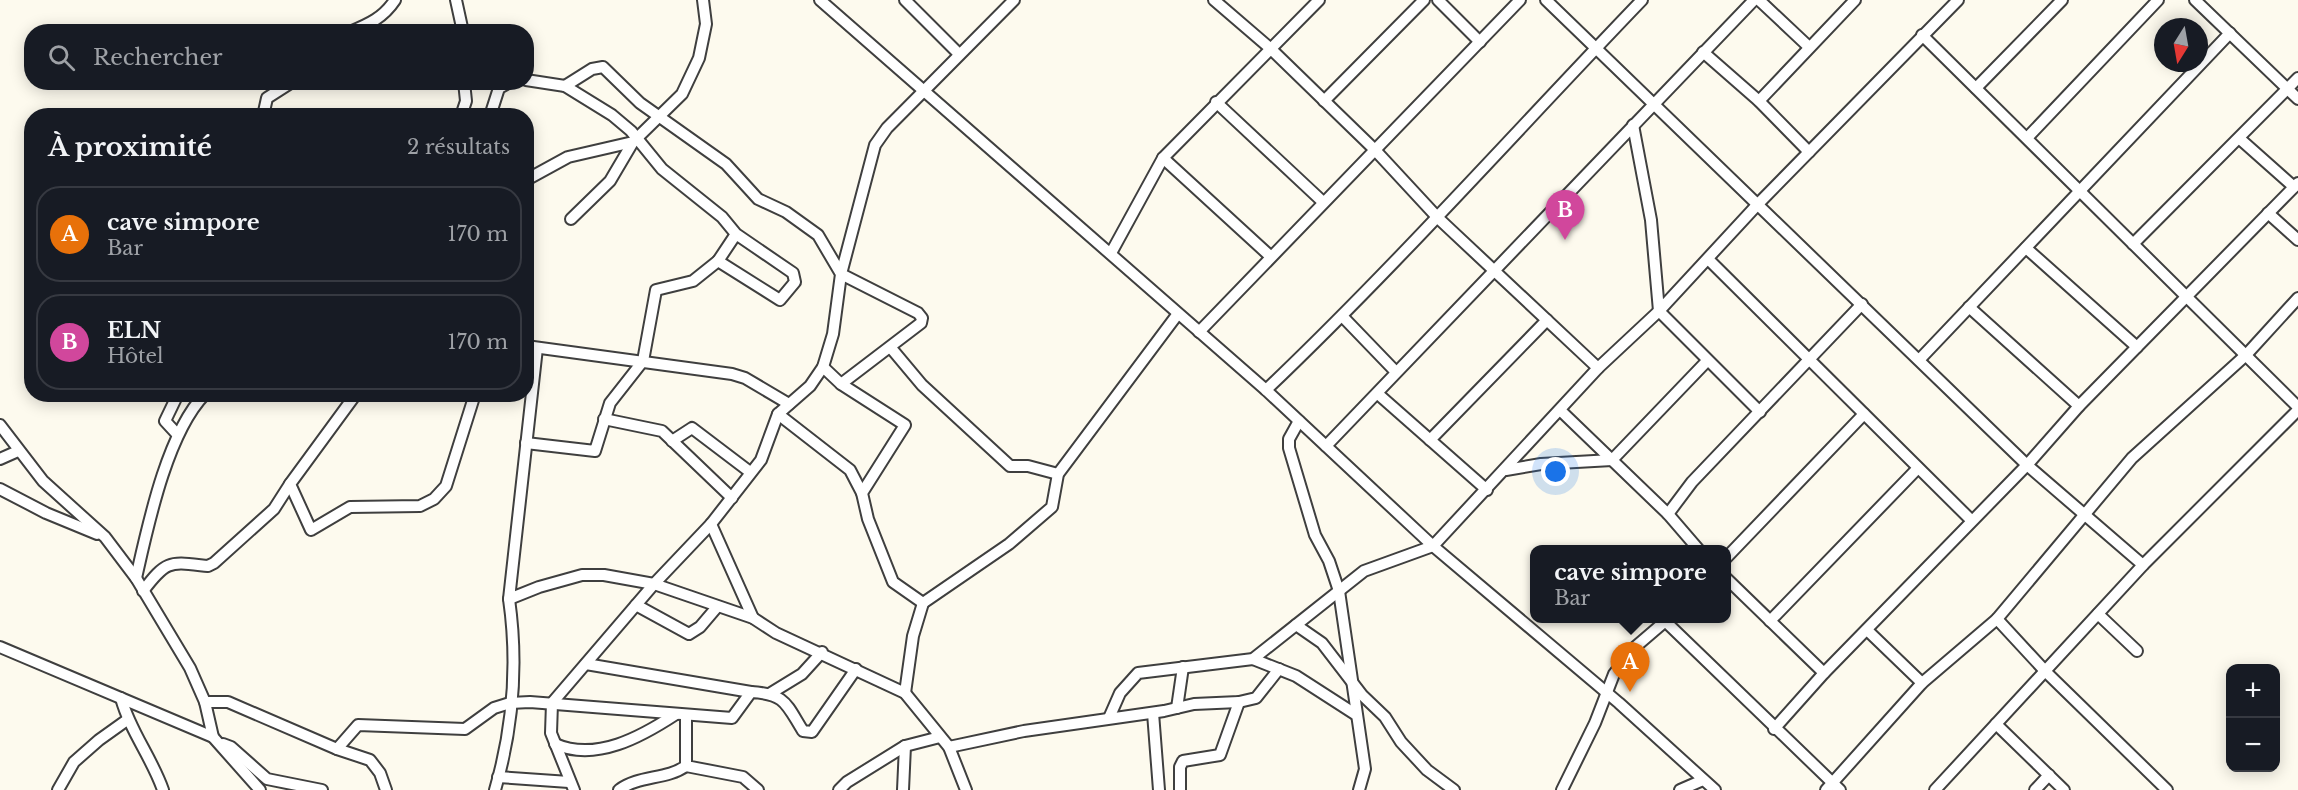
<!DOCTYPE html>
<html lang="fr">
<head>
<meta charset="utf-8">
<style>
	:root { --surface:#171b24; --page:#242831; --text:#f1f3f6; --muted:#9ea1a6; --line:#363941; --accent:#d29ea2 }
	body { margin:0; font-family:"Libre Baskerville",serif; background:var(--page); color:var(--text) }
	.controls { position:absolute; right:18px; bottom:18px; display:grid; overflow:hidden; border-radius:12px; box-shadow:0 3px 15px #0003 }
	.controls button { width:54px; height:54px; display:grid; place-items:center; padding:0; border:0; border-bottom:2px solid var(--line); background:var(--surface); color:var(--text); font:30px sans-serif }
	.compass { position:absolute; left:2154px; top:18px; width:54px; height:54px; border-radius:50%; background:var(--surface); box-shadow:0 3px 15px #0003; rotate:191deg }
	.you { position:absolute; left:1556px; top:472px; width:21px; height:21px; margin:-15px; border:4px solid #fff; border-radius:50%; background:#1a73e8; box-shadow:0 0 0 9px #1a73e833 }
	.badge { display:grid; place-items:center; width:39px; height:39px; border-radius:50%; background:var(--accent); color:#fff; font-size:20px; font-weight:700 }
	.pin { position:absolute; translate:-50% -50px; filter:drop-shadow(0 2px 3px #0008) }
	.pin::after { content:''; position:absolute; top:32px; width:21px; height:18px; background:inherit; clip-path:polygon(0 0,100% 0,50% 100%) }
	.popup { position:absolute; left:1530px; top:545px; width:201px; height:78px; box-sizing:border-box; display:grid; place-content:center; border-radius:12px; background:var(--surface); filter:drop-shadow(0 2px 4px #0005); font-size:20px; white-space:nowrap; color:var(--muted) }
	.popup b { font-size:22px; color:var(--text) }
	.popup::after { content:''; position:absolute; left:50%; top:100%; margin-left:-12px; border:12px solid transparent; border-top-color:var(--surface) }
	.list { margin:0; padding:0; list-style:none }
	h2 { display:flex; justify-content:space-between; align-items:center; height:78px; margin:0; padding:0 24px; font-size:26px }
	h2 small { font-size:20px; font-weight:400; color:var(--muted) }
	.list li { display:grid; grid-template-columns:39px 1fr auto; gap:18px; align-items:center; box-sizing:border-box; height:96px; margin:0 12px 12px; padding:0 12px; border:2px solid var(--line); border-radius:24px }
	.list b { display:block; font-size:22px; white-space:nowrap }
	.list p { margin:0; font-size:20px; white-space:nowrap; color:var(--muted) }
	.list em { font-size:20px; font-style:normal; color:var(--muted) }
	.icon { flex:none; width:33px; height:33px; fill:none; stroke:currentColor; stroke-width:2; stroke-linecap:round; stroke-linejoin:round }
	.map { position:relative; flex:none; width:2298px; height:790px; overflow:hidden }
	.search { position:absolute; background:var(--surface); box-shadow:0 3px 15px #0003; left:24px; top:24px; width:510px; height:66px; display:flex; align-items:center; gap:15px; box-sizing:border-box; padding:0 21px; border-radius:24px; color:var(--muted); font-size:22px }
	.panel { position:absolute; background:var(--surface); box-shadow:0 3px 15px #0003; left:24px; top:108px; width:510px; height:294px; border-radius:24px }
	.map>svg:first-child { display:block }
</style>
</head>
<body>
<div class="map">
<svg width="2298" height="790" viewBox="0 0 2298 790">
	<rect width="100%" height="100%" fill="#fdfaee"/>
	<g fill="none" stroke-linecap="round" stroke-linejoin="round">
		<defs>
			<g id="minor">
				<path d="M456,0l7,32"/>
				<path d="M820,0l446,390 167,156 186,157 96,87"/>
				<path d="M905,0l54,54"/>
				<path d="M1214,0l57,49 104,101 63,68 160,150"/>
				<path d="M1438,0l42,42"/>
				<path d="M1546,0l481,465 116,100"/>
				<path d="M1759,0l50,47"/>
				<path d="M2195,0l103,99"/>
				<path d="M350,32c19,-8 33,-14 45,-32"/>
				<path d="M1922,35l376,372"/>
				<path d="M1703,52l56,49 50,51"/>
				<path d="M526,80l39,6 47,29 19,16 31,38 60,48 14,17 57,39 2,9 -15,18 -62,-39 18,-27"/>
				<path d="M565,86l27,-17 11,-2 37,36 86,61 32,35 28,13 32,23 23,39 -8,60 -10,33 -13,19 -32,28 -17,46 -50,64 -57,60 -102,119 -1,30 23,57"/>
				<path d="M1976,88l86,-88"/>
				<path d="M1324,101l100,-101"/>
				<path d="M1759,101l96,-101"/>
				<path d="M1216,102l107,100"/>
				<path d="M263,116l4,-18 25,-16"/>
				<path d="M461,116l5,-15 -2,-19"/>
				<path d="M490,116l9,-28 11,-6"/>
				<path d="M1633,125l18,95 8,91 101,101"/>
				<path d="M2027,138l131,-138"/>
				<path d="M2240,139l54,48"/>
				<path d="M1163,158l107,98"/>
				<path d="M526,180l42,-23 65,-15 49,-48 17,-36 7,-34 -3,-24"/>
				<path d="M2268,213l30,27"/>
				<path d="M571,219l39,-38 23,-39"/>
				<path d="M2133,244l165,-166"/>
				<path d="M2026,248l111,99"/>
				<path d="M1111,253l52,-95 156,-158"/>
				<path d="M1708,259l263,261"/>
				<path d="M1969,307l110,99"/>
				<path d="M1343,317l53,55"/>
				<path d="M1199,332l321,-332"/>
				<path d="M526,346l206,28 13,4 44,26"/>
				<path d="M537,348l-28,251 30,-12 43,-12h22l50,9 99,34 23,15 129,60 44,54 17,43"/>
				<path d="M891,348l31,37 88,81h18l30,8"/>
				<path d="M1920,359l310,-326"/>
				<path d="M823,367l18,17 64,41 -43,68 6,26 25,63 30,21 -10,33 -8,57"/>
				<path d="M841,384l80,-61 1,-5 -4,-5 -77,-39 34,-129 12,-17 127,-128"/>
				<path d="M1266,390c131,-125 251,-260 376,-390"/>
				<path d="M356,394l-66,90 21,46 39,-23 70,-1 14,-7 12,-13 29,-92"/>
				<path d="M1378,394l109,96"/>
				<path d="M1561,411l107,103 31,36"/>
				<path d="M778,414l72,56 12,23"/>
				<path d="M604,419l58,12 70,67"/>
				<path d="M1299,421l-10,18v9l26,87 14,26 10,30 26,178 -6,21"/>
				<path d="M0,425l43,56 62,56 31,41 54,90 15,34 8,35"/>
				<path d="M177,434l-12,-13 13,-27"/>
				<path d="M1430,440l117,-120"/>
				<path d="M672,441l20,-13 58,44"/>
				<path d="M526,443l69,8 15,-48 33,-42 13,-71 37,-9 25,-20"/>
				<path d="M1326,446l428,-446"/>
				<path d="M0,459l18,-8"/>
				<path d="M1506,470l35,-6 71,-4 95,-99"/>
				<path d="M0,489l46,24 51,21"/>
				<path d="M1668,514l24,-32 170,-178"/>
				<path d="M711,524l42,94"/>
				<path d="M1726,558l138,-144"/>
				<path d="M136,578c12,-53 31,-145 69,-184"/>
				<path d="M1726,578l98,95"/>
				<path d="M143,591c24,-32 27,-29 65,-25l6,-3 60,-54 16,-25"/>
				<path d="M923,603l86,-59 43,-37 6,-33 119,-159"/>
				<path d="M636,605l53,29 11,-7 17,-20"/>
				<path d="M2098,614l39,37"/>
				<path d="M1997,619l49,53 121,118"/>
				<path d="M1770,621l148,-153"/>
				<path d="M1666,622l174,168"/>
				<path d="M1296,625l26,18 40,52 23,22 16,25 26,28 27,20"/>
				<path d="M1867,630l55,53"/>
				<path d="M0,647l213,90 47,53"/>
				<path d="M1253,659l43,17 59,38"/>
				<path d="M586,664l165,28"/>
				<path d="M771,693l31,-19 20,-22"/>
				<path d="M121,698c9,33 31,60 42,92"/>
				<path d="M205,702h23l109,47 33,11 10,13 6,17"/>
				<path d="M1177,708l6,-41"/>
				<path d="M1153,713l6,77"/>
				<path d="M686,715v51l57,11 15,13"/>
				<path d="M1109,718l11,-25 18,-20 115,-14 111,-88 69,-25 165,-178 61,-57 99,-107 200,-204"/>
				<path d="M1996,724l68,66"/>
				<path d="M1774,729l50,-56 203,-208 52,-59 219,-223"/>
				<path d="M223,744l8,3 36,32 55,11"/>
				<path d="M555,744c41,18 86,-7 121,-30"/>
				<path d="M949,747l75,-16 140,-20 30,-7 45,-2 17,-4 23,-29"/>
				<path d="M337,749l21,-24 107,4 29,-21 16,-5 20,-1 202,16 19,-26c35,2 35,12 52,39l9,1 44,-63"/>
				<path d="M498,777l71,5"/>
				<path d="M58,790l16,-28 25,-22 28,-20"/>
				<path d="M495,790c18,-62 23,-128 14,-191"/>
				<path d="M619,790c20,-15 47,-10 67,-24"/>
				<path d="M839,790l8,-8 58,-36 35,-9"/>
				<path d="M903,790l2,-44"/>
				<path d="M1180,790v-23l3,-6 37,-6 19,-53"/>
				<path d="M1562,790l33,-67 19,-49 20,-26 35,-30"/>
				<path d="M1680,790l23,-10"/>
				<path d="M1826,790l96,-107 75,-64 135,-161 114,-103 52,-57"/>
				<path d="M1935,790l208,-225 155,-155"/>
				<path d="M2035,790l14,-15"/>
			</g>
		</defs>
		<use href="#minor" stroke="#3f3f3f" stroke-width="14"/>
		<use href="#minor" stroke="#fff" stroke-width="10"/>
	</g>
</svg>
<div class="controls">
<button>+</button>
<button>−</button>
</div>
<svg class="compass" viewBox="-18 -18 36 36"><path d="M0-13l5 13h-10z" fill="#e53935"/><path d="M0 13l5-13h-10z" fill="#9ea1a6"/></svg>
<div class="you"></div>
<div class="pin badge" style="left:1630px;top:692px;background:#e8710a">A</div>
<div class="popup"><b>cave simpore</b>Bar</div>
<div class="pin badge" style="left:1565px;top:240px;background:#d1479c">B</div>
<div class="search"><svg class="icon" aria-label="search" viewBox="0 0 24 24"><circle cx="10" cy="10" r="6"/><path d="M15 15l6 6"/></svg>Rechercher</div>
<section class="panel">
<h2>À proximité<small>2 résultats</small></h2>
<ul class="list">
<li><span class="badge" style="background:#e8710a">A</span><div><b>cave simpore</b><p>Bar</p></div><em>170 m</em></li>
<li><span class="badge" style="background:#d1479c">B</span><div><b>ELN</b><p>Hôtel</p></div><em>170 m</em></li>
</ul>
</section>
</div>
</body>
</html>
